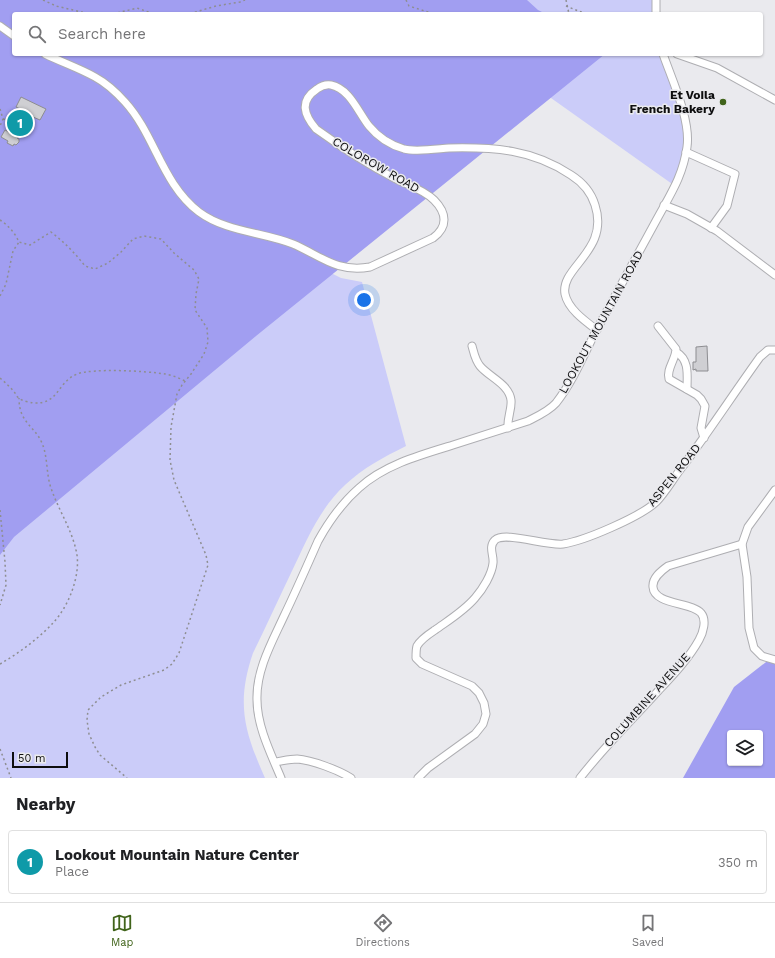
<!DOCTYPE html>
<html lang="en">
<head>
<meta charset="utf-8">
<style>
	:root { --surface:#fff; --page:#f2f2f2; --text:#202124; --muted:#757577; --line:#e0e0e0; --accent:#41641b }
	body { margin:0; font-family:"Work Sans",sans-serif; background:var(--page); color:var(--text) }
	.controls { position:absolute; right:12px; bottom:12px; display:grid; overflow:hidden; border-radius:4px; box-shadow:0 1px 3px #0004 }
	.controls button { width:36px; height:36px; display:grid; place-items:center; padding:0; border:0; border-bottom:1px solid var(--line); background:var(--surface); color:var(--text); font:20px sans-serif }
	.scale { position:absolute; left:12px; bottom:10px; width:56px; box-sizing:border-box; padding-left:4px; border:2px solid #0e0e0f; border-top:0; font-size:11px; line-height:14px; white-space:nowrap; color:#0e0e0f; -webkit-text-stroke:3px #eaeaee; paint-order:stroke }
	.you { position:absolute; left:364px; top:300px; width:14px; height:14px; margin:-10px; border:3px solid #fff; border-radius:50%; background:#1a73e8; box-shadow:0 0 0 6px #1a73e833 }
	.badge { display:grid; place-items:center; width:26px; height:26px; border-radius:50%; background:var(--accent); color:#fff; font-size:13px; font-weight:700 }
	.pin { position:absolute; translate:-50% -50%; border:2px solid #fff; box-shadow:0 1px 4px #0006 }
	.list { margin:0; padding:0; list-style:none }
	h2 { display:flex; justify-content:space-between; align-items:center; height:52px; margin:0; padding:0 16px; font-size:17px }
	h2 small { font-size:13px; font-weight:400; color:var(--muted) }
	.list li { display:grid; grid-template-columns:26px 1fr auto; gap:12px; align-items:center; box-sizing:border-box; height:64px; margin:0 8px 8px; padding:0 8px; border:1px solid var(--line); border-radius:4px }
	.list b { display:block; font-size:15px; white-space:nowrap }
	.list p { margin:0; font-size:13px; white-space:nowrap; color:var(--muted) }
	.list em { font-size:13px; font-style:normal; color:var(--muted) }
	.icon { flex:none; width:22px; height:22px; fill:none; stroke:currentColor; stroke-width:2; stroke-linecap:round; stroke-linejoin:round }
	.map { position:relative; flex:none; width:775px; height:778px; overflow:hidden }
	.search { position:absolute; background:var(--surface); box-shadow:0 1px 3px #0004; left:12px; right:12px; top:12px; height:44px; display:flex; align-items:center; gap:10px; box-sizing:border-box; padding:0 14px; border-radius:4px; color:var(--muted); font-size:15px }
	.sheet { height:124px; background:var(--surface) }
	nav { display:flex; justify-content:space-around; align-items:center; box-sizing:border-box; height:56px; border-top:1px solid var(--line); background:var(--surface); font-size:11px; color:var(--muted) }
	nav a { display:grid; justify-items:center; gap:2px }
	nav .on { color:var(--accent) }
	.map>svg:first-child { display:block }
</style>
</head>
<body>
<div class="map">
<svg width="775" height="778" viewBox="0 0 775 778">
	<rect width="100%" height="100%" fill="#eaeaee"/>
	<g fill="#cbccf9">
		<path d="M413,0h244l-1,14h-223z"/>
		<path d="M0,40l14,14 273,197 54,27 21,4 44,164c-22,11 -43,22 -61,39 -26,24 -39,57 -54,88 -13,27 -25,54 -38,80 -17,50 -9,78 12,125h-265z"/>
		<path d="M489,54h173c12,34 27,69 21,106 -1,9 -5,18 -8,26z"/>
	</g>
	<g fill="#a19ef1" fill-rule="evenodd">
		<path d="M0,0h527l11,10 8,4h-532v40h591l-349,282 -242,201 -14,18z"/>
		<path d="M775,655v123h-92l51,-91zM730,733h30v30h-30z"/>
	</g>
	<g fill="#cfcfd3" stroke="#8d8d91">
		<path d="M21,97l25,12 -6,11 -7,-3 -8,17 -5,-2 -3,6 2,1v3l-3,3 -2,-1 -1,2 -6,-3 1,-2 -7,-4 4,-7 6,3 3,-5 -5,-2 5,-10 2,1 4,-8 -4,-2z"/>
		<path d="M707,346l1,25h-12v-2l-3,1v-8h3v-15z"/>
	</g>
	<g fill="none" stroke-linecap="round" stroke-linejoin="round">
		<defs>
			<g id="minor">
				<path d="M656,0v14"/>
				<path d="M0,26l14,10"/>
				<path d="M45,54c16,8 34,14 50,23 11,6 21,15 30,25 30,33 37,82 74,110 27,20 64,20 94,32 28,12 44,29 77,23l63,-29c15,-11 14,-25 1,-38 -11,-11 -27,-15 -40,-22 -27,-14 -53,-31 -78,-49 -12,-14 -17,-28 1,-40 4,-3 8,-5 14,-4 19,4 27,27 38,41 9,11 21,19 35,23 12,3 32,0 45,-1 45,-1 83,1 122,27 11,7 20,17 24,30 15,46 -35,62 -30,89 3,15 20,27 32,36"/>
				<path d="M677,54l40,14 58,32"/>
				<path d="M686,152l49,22 -8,32 -16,22"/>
				<path d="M664,205l23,9 30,17 58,44"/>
				<path d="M658,326l18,23c0,10 -10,20 -7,30l28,16 4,4 4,7 -4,22 3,10"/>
				<path d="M472,346c2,7 3,14 8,20 9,11 29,18 31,34 1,9 -4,18 -3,28"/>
				<path d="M676,352c14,8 11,24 11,37"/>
				<path d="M775,490l-27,37 -6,17 5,33 2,51 5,20 8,8 13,4"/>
				<path d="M275,762c7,-1 15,-3 22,-3 15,1 41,11 54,19"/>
				<path d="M281,778c-10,-24 -24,-52 -24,-78 -1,-30 15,-58 27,-84 12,-25 23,-50 34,-75 11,-20 24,-38 41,-53 25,-23 61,-33 94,-43 25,-8 50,-16 75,-24 10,-5 21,-10 28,-18 18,-23 28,-49 41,-74 20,-37 40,-73 60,-110 13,-24 26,-43 30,-72 4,-27 -15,-67 -24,-93"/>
				<path d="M418,778l10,-10 47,-34 8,-10 3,-10 -2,-11 -5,-10 -7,-7 -50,-22 -6,-6c0,-4 0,-9 1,-12 4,-7 12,-12 18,-16 14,-10 29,-19 40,-32 8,-9 17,-24 18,-35 1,-8 -5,-16 2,-23 10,-9 51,6 68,4 21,-3 77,-27 93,-42 10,-10 18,-25 27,-36 27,-36 51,-73 77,-109l8,-7h7"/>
				<path d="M580,778c24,-31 53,-59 79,-88 15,-16 30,-32 40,-50 4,-7 8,-20 2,-27 -9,-11 -47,-8 -48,-26 -1,-9 8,-16 15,-21l74,-22"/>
			</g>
		</defs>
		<use href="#minor" stroke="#aeaeb2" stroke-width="9"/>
		<g stroke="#8e8e91" stroke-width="1.5" stroke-dasharray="2 3" stroke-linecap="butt">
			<path d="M43,0l13,6 34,8"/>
			<path d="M406,0l3,6 25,8"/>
			<path d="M566,0l3,14"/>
			<path d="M566,6l20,8"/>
			<path d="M113,14l24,-6 17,6"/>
			<path d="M170,14l22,-1 24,-7 24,-4 5,-2"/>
			<path d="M0,109l3,10 -3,7"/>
			<path d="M3,119l8,2"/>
			<path d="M0,220c8,5 15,13 19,22l11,3 21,-13c13,10 24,21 34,34l10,3 13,-6 13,-11 12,-13 11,-3 17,3 13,14 20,17 5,9 -3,15 -1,16 12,18 1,14 -4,12 -13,20 -9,11 -5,9 -6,33 -1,33 4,20 32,75 2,10 -29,88 -7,11 -8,6 -43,15 -20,12 -13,13 -1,10 2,14 6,13 5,8 27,23"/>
			<path d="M0,296l6,-12 7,-33 6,-9"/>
			<path d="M0,378c6,5 11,10 15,15 1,2 2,4 4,5 3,3 10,4 14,5 26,2 24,-21 44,-29 16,-6 70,-3 88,0 7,1 14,4 20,7"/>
			<path d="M0,510l5,52 1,23 -6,20"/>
			<path d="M0,664c19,-11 38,-25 53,-41 16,-17 29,-50 23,-73 -5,-22 -18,-41 -25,-62 -5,-14 -3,-31 -9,-45 -8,-18 -23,-20 -23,-45"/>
			<path d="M0,749l11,29"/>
		</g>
		<use href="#minor" stroke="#fff" stroke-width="7"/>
	</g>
	<circle fill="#41641b" stroke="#eaeaee" stroke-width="1.5" cx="723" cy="102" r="4"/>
	<g text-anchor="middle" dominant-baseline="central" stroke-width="3" stroke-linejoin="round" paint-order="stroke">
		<g font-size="12" font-weight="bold" fill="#0e0e0f" stroke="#eaeaee" text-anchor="end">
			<text x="715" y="95">Et Voila<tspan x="715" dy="14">French Bakery</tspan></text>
		</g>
		<g font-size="12" fill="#0e0e0f" stroke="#eaeaee">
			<text transform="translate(376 165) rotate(30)">COLOROW ROAD</text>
			<text transform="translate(601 322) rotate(-61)">LOOKOUT MOUNTAIN ROAD</text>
			<text transform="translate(674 475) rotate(-51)">ASPEN ROAD</text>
			<text transform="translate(647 700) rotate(-48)">COLUMBINE AVENUE</text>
		</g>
	</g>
</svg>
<div class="controls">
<button><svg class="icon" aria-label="layers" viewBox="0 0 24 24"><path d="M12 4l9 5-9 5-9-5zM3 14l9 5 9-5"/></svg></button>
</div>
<div class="scale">50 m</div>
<div class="you"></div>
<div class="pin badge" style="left:20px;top:123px;background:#0f9aa8">1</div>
<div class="search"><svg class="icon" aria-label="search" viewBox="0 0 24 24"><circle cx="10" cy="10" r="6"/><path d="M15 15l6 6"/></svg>Search here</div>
</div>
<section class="sheet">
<h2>Nearby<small></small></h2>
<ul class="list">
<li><span class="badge" style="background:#0f9aa8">1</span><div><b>Lookout Mountain Nature Center</b><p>Place</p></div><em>350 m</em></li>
</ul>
</section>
<nav>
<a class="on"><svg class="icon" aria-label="map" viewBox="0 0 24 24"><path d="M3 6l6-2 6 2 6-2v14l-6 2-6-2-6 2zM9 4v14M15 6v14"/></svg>Map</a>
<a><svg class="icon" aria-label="directions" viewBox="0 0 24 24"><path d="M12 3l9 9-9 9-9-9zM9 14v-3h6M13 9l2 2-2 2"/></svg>Directions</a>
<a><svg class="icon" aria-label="saved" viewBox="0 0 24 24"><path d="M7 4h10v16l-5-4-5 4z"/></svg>Saved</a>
</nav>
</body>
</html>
